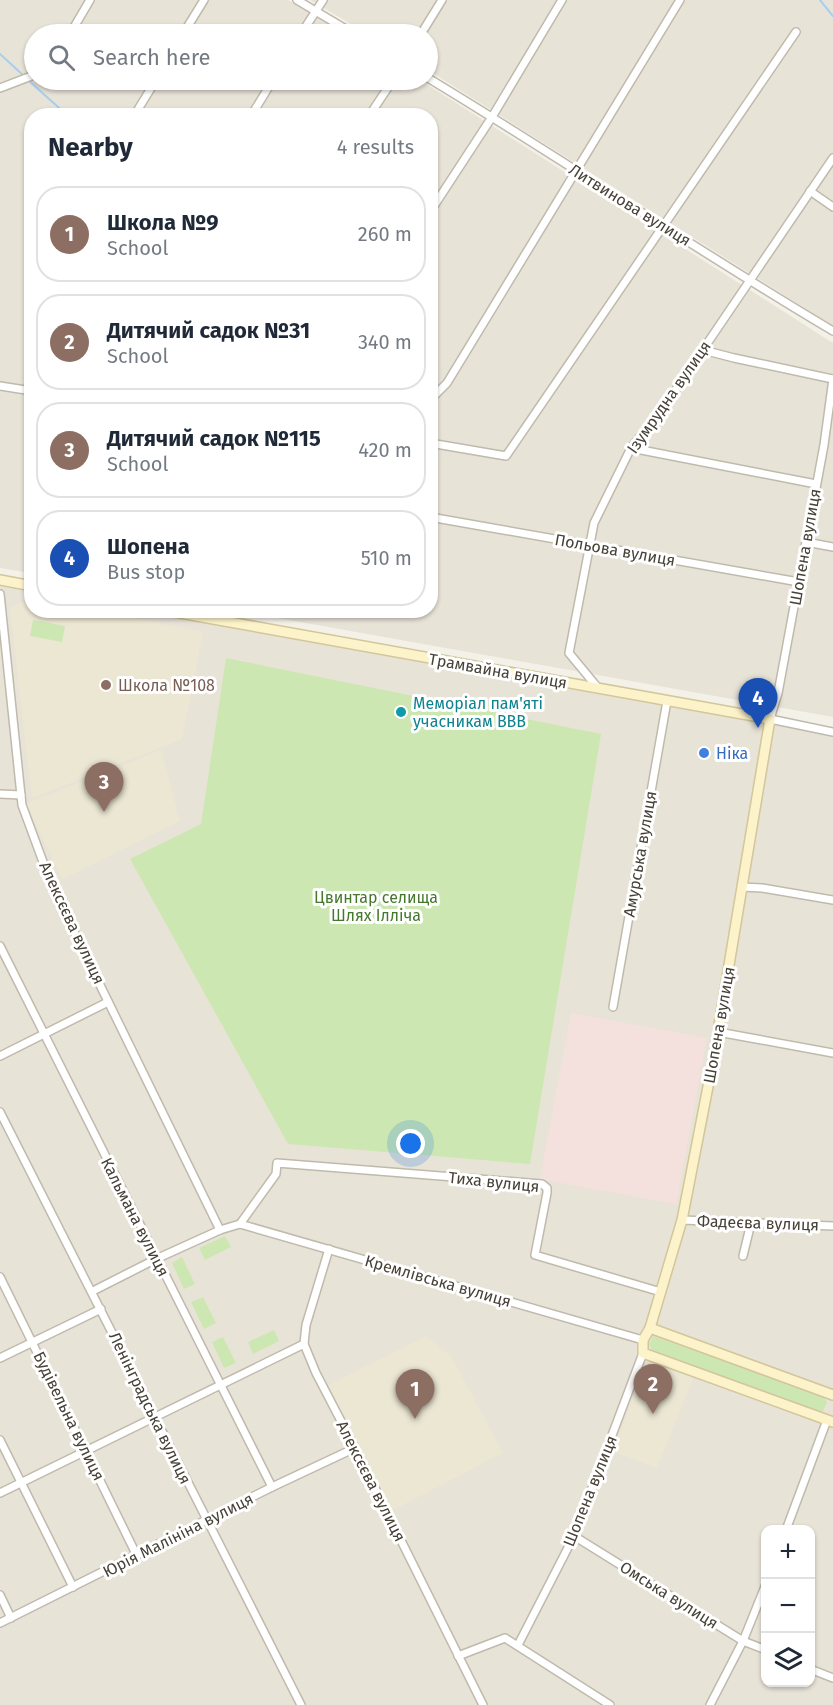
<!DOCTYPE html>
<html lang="en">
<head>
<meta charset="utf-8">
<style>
	:root { --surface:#fff; --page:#f6f6f7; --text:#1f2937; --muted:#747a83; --line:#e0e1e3; --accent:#2563eb }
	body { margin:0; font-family:"Fira Sans",sans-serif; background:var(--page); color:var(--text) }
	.controls { position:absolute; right:18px; bottom:18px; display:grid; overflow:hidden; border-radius:12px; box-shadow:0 2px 4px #0004 }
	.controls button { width:54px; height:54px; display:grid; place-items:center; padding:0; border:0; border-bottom:2px solid var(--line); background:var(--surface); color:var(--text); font:30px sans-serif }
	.you { position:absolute; left:411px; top:1144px; width:21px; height:21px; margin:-15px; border:4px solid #fff; border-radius:50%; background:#1a73e8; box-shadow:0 0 0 9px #1a73e833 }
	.badge { display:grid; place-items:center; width:39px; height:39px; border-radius:50%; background:var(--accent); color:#fff; font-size:20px; font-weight:700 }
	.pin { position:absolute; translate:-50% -50px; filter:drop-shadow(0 2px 3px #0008) }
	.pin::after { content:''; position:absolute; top:32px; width:21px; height:18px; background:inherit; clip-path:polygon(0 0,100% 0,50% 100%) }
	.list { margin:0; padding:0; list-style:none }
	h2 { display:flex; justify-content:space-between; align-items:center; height:78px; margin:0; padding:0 24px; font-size:26px }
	h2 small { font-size:20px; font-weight:400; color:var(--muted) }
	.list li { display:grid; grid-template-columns:39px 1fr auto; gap:18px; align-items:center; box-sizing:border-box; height:96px; margin:0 12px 12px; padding:0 12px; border:2px solid var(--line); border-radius:24px }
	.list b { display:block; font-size:22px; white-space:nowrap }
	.list p { margin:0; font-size:20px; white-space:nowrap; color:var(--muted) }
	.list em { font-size:20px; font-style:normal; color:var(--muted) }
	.icon { flex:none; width:33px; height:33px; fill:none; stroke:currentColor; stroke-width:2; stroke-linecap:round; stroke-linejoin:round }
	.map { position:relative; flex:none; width:833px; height:1705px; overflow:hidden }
	.search { position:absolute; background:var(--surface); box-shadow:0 2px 4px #0004; left:24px; top:24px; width:414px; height:66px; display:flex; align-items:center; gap:15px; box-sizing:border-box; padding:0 21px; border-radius:33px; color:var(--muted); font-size:22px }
	.panel { position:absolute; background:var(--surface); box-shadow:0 2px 4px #0004; left:24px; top:108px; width:414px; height:510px; border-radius:24px }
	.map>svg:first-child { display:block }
</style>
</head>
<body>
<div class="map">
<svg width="833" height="1705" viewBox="0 0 833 1705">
	<rect width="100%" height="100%" fill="#f4f1e9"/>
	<g fill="#e8e3d7" fill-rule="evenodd">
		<path d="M0,0h288l58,34h-312v46h386l413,263v374l-595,-106 192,-1v-494h-398l-1,457 -31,-5z"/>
		<path d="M310,0h523v326l-405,-256v-36h-60z"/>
		<path d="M0,586l31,6 1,18 108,1 693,120v974h-833zM766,1530h44v152h-44z"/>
	</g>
	<g fill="#ece7d3">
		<path d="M31,598l1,12 67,1 104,21 -21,107 -150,59 -22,-190z"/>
		<path d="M161,750l19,71 -118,58 -36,-75z"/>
		<path d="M426,1336l25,20 52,97 -112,58 -64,-125z"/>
		<path d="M647,1359l47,17 -37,92 -44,-16z"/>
	</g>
	<path fill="#f4e1dd" d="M571,1013l136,25 -31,166 -136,-25z"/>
	<g fill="#cde7b3">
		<path d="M33,620l32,6 -3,16 -32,-6z"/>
		<path d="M226,658l375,76 -71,430 -242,-20 -158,-285 71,-35z"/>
		<path d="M225,1236l6,11 -26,13 -6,-12z"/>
		<path d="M182,1257l13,27 -11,5 -12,-26z"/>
		<path d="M203,1297l13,26 -12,6 -13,-27z"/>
		<path d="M274,1330l5,11 -26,13 -5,-12z"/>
		<path d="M653,1336l171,61 3,5 -4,9h-5l-166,-61 -3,-6z"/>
		<path d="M223,1337l13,26 -12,5 -12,-26z"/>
	</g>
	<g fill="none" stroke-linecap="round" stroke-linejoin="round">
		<g stroke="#a8cdee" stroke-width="2">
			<path d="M820,0l13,16"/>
			<path d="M0,54l24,22"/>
			<path d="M28,80l40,36"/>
		</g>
		<defs>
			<g id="street">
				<path d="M297,0l57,34"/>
				<path d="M70,34l20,-34"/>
				<path d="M183,34l21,-34"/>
				<path d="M301,34l22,-34"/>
				<path d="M421,34l21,-34"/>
				<path d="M428,78c136,82 268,172 405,253"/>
				<path d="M0,88l34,-13"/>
				<path d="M134,116l22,-36"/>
				<path d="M251,116l22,-36"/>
				<path d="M369,116l24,-36"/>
				<path d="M810,191l23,16"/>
				<path d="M430,212l62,-95 70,-117"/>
				<path d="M703,350l31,8 99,21"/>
				<path d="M833,379l-9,66 -46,248 -8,26 63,13"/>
				<path d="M0,386l32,5"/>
				<path d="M430,400l17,-17 233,-383"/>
				<path d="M430,443l76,13 290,-424"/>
				<path d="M631,448l185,36"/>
				<path d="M430,517l369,65"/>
				<path d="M806,542l27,5"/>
				<path d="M0,594l22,211 31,84 167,341"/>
				<path d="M598,688l-29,-35 25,-130 37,-75 33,-41 169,-249"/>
				<path d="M0,794l21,1"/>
				<path d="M742,887l20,1 71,12"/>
				<path d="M0,946l272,541"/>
				<path d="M613,1007l54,-306"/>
				<path d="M718,1032l115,21"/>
				<path d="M0,1056l108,-54"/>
				<path d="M0,1112c102,197 199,396 301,593"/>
				<path d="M682,1220l151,6"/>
				<path d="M240,1224l36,-50 1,-11 265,21 5,4v5l-12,62 126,37"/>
				<path d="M329,1249l-23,76 -2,19 12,29 39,75 128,257"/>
				<path d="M743,1256l8,-33"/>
				<path d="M0,1277l137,279"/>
				<path d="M93,1291l63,-32 64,-29 20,-6 403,116"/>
				<path d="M0,1358l101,-49"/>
				<path d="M0,1440l73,147"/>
				<path d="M0,1493l304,-149"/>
				<path d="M786,1530l41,-110"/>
				<path d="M574,1536l169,105 23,9"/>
				<path d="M0,1595l11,23"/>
				<path d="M0,1623l272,-136 83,-39"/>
				<path d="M518,1645l56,-109 69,-183"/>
				<path d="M458,1656l47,-18 105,67"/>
				<path d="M810,1669l23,9"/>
				<path d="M710,1705l33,-64 23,-57"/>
			</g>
			<g id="secondary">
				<path d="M0,580l32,6"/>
				<path d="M163,610l607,109 -57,342 -31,159 -32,108 -7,12v13l190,69"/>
				<path d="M650,1328l183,67"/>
			</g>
		</defs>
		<use href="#street" stroke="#bfbaac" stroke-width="10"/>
		<use href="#secondary" stroke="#d2c69a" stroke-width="12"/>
		<use href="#street" stroke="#fff" stroke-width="7"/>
		<use href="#secondary" stroke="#fdf3ca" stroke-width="9"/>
	</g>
	<circle fill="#8d6e63" stroke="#fff" stroke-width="2" cx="106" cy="685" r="6"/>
	<circle fill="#0f9aa8" stroke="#fff" stroke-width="2" cx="401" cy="712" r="6"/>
	<circle fill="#3f7fe0" stroke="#fff" stroke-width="2" cx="704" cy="753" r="6"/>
	<g text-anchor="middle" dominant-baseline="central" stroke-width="6" stroke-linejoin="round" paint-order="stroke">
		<g font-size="16" fill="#474238" stroke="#fff">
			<text transform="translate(630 205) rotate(32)">Литвинова вулиця</text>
			<text transform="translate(669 397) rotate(-55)">Ізумрудна вулиця</text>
			<text transform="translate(805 547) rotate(-80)">Шопена вулиця</text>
			<text transform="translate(615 550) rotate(10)">Польова вулиця</text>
			<text transform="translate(498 671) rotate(10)">Трамвайна вулиця</text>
			<text transform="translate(640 854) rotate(-80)">Амурська вулиця</text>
			<text transform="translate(72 923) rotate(65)">Алексєєва вулиця</text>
			<text transform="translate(719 1025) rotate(-80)">Шопена вулиця</text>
			<text transform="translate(494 1182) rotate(6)">Тиха вулиця</text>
			<text transform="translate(135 1217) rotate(63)">Кальмана вулиця</text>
			<text transform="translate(758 1223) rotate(2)">Фадеєва вулиця</text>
			<text transform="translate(438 1281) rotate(16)">Кремлівська вулиця</text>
			<text transform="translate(150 1408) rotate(64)">Ленінградська вулиця</text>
			<text transform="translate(69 1416) rotate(64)">Будівельна вулиця</text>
			<text transform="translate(371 1481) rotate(63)">Алексєєва вулиця</text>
			<text transform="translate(590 1491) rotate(-68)">Шопена вулиця</text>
			<text transform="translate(178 1535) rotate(-27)">Юрія Малініна вулиця</text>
			<text transform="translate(669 1595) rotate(32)">Омська вулиця</text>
		</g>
		<g font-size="16" fill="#785e54" stroke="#fff" text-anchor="start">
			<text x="118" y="685">Школа №108</text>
		</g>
		<g font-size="16" fill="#0d838f" stroke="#fff" text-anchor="start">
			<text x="413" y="703">Меморіал пам'яті<tspan x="413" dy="18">учасникам ВВВ</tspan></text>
		</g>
		<g font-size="16" fill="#366cbe" stroke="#fff" text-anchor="start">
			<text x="716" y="753">Ніка</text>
		</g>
		<g font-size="16" fill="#44782c" stroke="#fff">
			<text x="376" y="897">Цвинтар селища<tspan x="376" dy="18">Шлях Ілліча</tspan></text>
		</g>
	</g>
</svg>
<div class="controls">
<button>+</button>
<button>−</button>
<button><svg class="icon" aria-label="layers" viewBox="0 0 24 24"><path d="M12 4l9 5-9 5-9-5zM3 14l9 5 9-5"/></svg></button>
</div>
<div class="you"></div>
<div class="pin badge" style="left:415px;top:1419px;background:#8d6e63">1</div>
<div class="pin badge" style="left:653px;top:1414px;background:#8d6e63">2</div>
<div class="pin badge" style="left:104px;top:812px;background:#8d6e63">3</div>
<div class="pin badge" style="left:758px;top:728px;background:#1a4fb4">4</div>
<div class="search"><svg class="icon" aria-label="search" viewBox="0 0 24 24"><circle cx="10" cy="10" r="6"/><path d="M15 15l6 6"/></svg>Search here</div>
<section class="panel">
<h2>Nearby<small>4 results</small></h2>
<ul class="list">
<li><span class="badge" style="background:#8d6e63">1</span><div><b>Школа №9</b><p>School</p></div><em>260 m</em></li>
<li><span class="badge" style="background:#8d6e63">2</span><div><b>Дитячий садок №31</b><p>School</p></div><em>340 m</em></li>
<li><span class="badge" style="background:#8d6e63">3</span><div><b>Дитячий садок №115</b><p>School</p></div><em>420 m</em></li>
<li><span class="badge" style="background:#1a4fb4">4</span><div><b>Шопена</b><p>Bus stop</p></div><em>510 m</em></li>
</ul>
</section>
</div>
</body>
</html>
